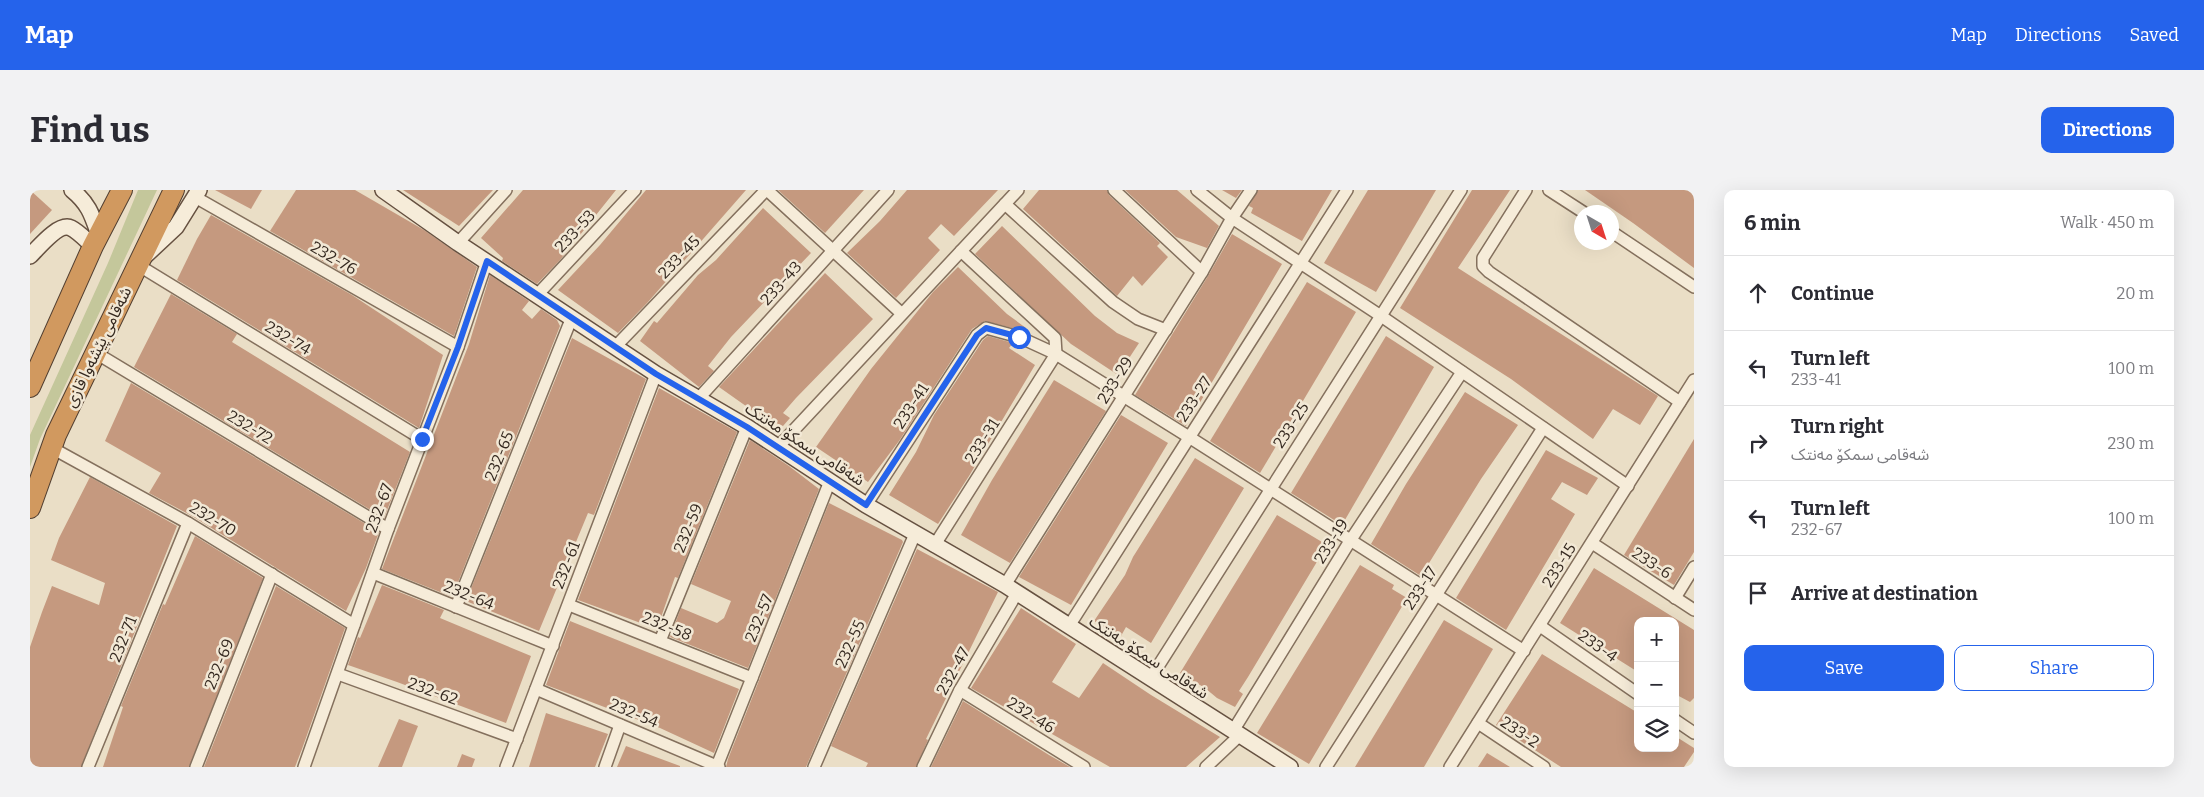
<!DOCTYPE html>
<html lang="en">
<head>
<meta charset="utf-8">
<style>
	:root { --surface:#fff; --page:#f2f2f3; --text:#2b2b33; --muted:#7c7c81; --line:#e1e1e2; --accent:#2563eb }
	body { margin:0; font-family:Bitter,"Noto Sans Arabic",serif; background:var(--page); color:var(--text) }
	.controls { position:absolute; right:15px; bottom:15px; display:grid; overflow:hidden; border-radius:10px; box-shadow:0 5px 20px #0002 }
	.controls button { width:45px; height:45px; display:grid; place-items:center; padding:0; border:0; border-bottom:1px solid var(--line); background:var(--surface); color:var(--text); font:25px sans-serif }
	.compass { position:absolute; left:1544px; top:15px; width:45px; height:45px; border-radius:50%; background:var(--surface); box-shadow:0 5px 20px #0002; rotate:141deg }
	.stop { position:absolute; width:15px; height:15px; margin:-11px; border:4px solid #2563eb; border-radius:50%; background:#fff }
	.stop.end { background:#2563eb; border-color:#fff; box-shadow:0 1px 5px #0008 }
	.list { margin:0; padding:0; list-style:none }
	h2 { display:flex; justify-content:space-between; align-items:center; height:65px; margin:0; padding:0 20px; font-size:21px }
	h2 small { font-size:16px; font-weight:400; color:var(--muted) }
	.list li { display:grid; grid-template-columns:32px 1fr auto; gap:15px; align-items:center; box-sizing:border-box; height:75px; padding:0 20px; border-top:1px solid var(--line) }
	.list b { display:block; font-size:19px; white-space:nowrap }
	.list p { margin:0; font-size:16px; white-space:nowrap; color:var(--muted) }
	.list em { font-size:16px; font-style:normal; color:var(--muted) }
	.actions { display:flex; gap:10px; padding:15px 20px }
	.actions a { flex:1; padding:11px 0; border:1px solid var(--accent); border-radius:10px; text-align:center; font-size:18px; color:var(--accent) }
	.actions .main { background:var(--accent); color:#fff }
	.icon { flex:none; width:28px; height:28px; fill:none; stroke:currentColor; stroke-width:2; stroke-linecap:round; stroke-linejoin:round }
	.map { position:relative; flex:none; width:1664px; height:577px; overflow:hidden; border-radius:10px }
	header { display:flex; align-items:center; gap:30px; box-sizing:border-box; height:70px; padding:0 25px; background:var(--accent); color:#fff }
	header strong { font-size:24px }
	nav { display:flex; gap:28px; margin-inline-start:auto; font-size:18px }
	.intro { display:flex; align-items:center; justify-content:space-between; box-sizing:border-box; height:120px; padding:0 30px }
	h1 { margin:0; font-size:35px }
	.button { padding:12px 22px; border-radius:10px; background:var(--accent); color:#fff; font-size:18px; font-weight:700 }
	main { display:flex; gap:30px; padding:0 30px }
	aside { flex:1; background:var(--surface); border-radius:10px; box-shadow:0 5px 20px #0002 }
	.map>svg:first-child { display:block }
</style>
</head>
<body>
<header>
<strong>Map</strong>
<nav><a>Map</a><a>Directions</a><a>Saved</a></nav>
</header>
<div class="intro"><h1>Find us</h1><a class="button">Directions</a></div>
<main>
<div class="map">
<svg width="1664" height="577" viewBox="0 0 1664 577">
	<rect width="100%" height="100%" fill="#eadec6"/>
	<path fill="#c4c79b" d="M108,0h19l-117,249 -10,28v-32l78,-172z"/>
	<g fill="#c5997f">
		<path d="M0,0l22,20 -22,24z"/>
		<path d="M185,0h47l-11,19z"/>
		<path d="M266,0h59l69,40 53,37 -23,69 -184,-105z"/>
		<path d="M373,0h90l-34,36z"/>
		<path d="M493,0h93l-56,70 -23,24 -35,-23 1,-3 -22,-20z"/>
		<path d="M616,0h100l-98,112 -30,31 -60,-43 42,-45z"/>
		<path d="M748,0h86l-39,43z"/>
		<path d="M877,0h91l-44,46 -13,-12 -13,14 12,12 -44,48 -49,-45 33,-32z"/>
		<path d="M1009,0h68l2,5 51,48 -3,3 11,11 -26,29 -9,-10 -16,20 -94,-87z"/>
		<path d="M1095,0h52l42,36 -12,22 -31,-11z"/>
		<path d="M1192,0h20l-6,8z"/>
		<path d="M1228,0h74l-30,51 -51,-28 2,-5 -4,-2z"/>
		<path d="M1338,0h68l-60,102 -52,-29z"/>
		<path d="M1442,0h38l-52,78 200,128 -18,29 -27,-16 -20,30 -82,-60 -111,-71z"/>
		<path d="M1555,0h109v78l-61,-45z"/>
		<path d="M733,18l48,45 -80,84 -23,29 6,5 -15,16 -59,-46 14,-20 3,2 41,-48 18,-15z"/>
		<path d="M181,25l141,80 91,60 -24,73 -242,-148 20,-41z"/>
		<path d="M972,36l93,90 22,17 22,10 -21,32 -47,-31 -96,-90z"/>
		<path d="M1202,44l50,30 -96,162 -51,-31 73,-119z"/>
		<path d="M928,77l49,47 19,14 -2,3 -39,-10 -13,8 -73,112 -31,41 -52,-35 55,-78 62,-77z"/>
		<path d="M795,83l48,46 -77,79 -13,15 7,5 -7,8 -23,-10 -41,-29z"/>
		<path d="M460,85l39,26 -7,9 10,9 9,-10 16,11 3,6 -107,269 -3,1 -68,-27 87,-225z"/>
		<path d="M1277,92l49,30 -96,161 -50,-32z"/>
		<path d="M141,104l66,40 -5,8 178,110 -26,66 -250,-151z"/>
		<path d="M958,146l25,7 -4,5 26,17 -66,111 -31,48 -49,-29 27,-43 18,-37 49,-75z"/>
		<path d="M1356,146l48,31 -92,158 -51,-32z"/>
		<path d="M542,148l74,41 -52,136 -6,-2 -49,118 -73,-30z"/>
		<path d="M1024,190l52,31 -96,152 -49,-28 31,-55z"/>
		<path d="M101,193l248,149 -13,36 -20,43 -154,-95 -43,-23 12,-20 -56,-32z"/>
		<path d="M629,198l78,44 -59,146 -3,-1 -18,52 -79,-29z"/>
		<path d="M1435,202l53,33 -37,54 -60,97 -50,-32 35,-60z"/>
		<path d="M1091,225l47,28 -97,162 -52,-28z"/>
		<path d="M1664,249v113l-20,33 -50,-30z"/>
		<path d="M720,250l39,26 30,23 -71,179 -78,-31 11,-29 36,15 7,-5 7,-17 -40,-17z"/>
		<path d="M1516,260l52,28 -11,17 -25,-13 -11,17 24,15 -69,116 -50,-32z"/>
		<path d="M1165,268l49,30 -93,155 -25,-16 -5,9 -27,-15 31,-46 8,-18z"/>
		<path d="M60,287l87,49 -96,241h-51v-120l12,-35 10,-26 47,19 6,-22 -54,-23 8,-22z"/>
		<path d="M799,313l73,37 1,2 -97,225h-80l2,-8z"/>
		<path d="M1247,325l50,30 -79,132 -9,14 4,3 -8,13 -18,-9 -12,-10 -25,-15z"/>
		<path d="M165,346l68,42 -74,189h-86l20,-60 -2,-1 42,-102 2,1z"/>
		<path d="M887,359l81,43 -72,147 2,1 -12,27h-50l2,-4 -37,-17z"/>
		<path d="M1330,375l34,20 -2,4 15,9 -98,166 -52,-31z"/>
		<path d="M1564,378l100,62v68l-4,4 -15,-8v-73h-37v51l-78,-49z"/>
		<path d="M352,395l62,25 -4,8 91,38 -25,67 -109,-41 -49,-17 10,-28 2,1z"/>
		<path d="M246,396l69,42 -43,121 -7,18h-91z"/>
		<path d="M991,418l55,36 -24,38 27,16 24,-35 48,32 69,42 -34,30h-76l-139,-79z"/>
		<path d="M1414,430l49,29 -69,118h-69z"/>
		<path d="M540,431l169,68 -25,64 -54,-25 -114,-43z"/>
		<path d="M1512,464l96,59v35h37v-12l19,12v4l-10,15h-123l-65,-42z"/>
		<path d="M933,511l86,54 21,12h-139z"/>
		<path d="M516,523l62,21 -13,33h-66z"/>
		<path d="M369,529l19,7 -16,41h-24z"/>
		<path d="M596,556l54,20v1h-63z"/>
		<path d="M1457,563l23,14h-32z"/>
		<path d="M432,564l13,5 -3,8h-15z"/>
	</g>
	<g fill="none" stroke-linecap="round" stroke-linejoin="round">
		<defs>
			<g id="street">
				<path d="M737,0l134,123"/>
				<path d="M1084,0l88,82"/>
				<path d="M1167,0l35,28 149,98 247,170"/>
				<path d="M1496,0l-43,68v8l6,6 191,130"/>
				<path d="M1519,0l34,22"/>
				<path d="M165,7l263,150"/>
				<path d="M975,14l108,98 25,17 28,11"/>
				<path d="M1582,42l82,55"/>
				<path d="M428,53l48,-53"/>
				<path d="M931,61l94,87 1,16"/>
				<path d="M108,75l284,174"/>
				<path d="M508,104l97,-104"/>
				<path d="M586,156l150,-156"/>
				<path d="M66,163l292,176"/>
				<path d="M669,208l189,-208"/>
				<path d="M748,257l240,-257"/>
				<path d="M22,258l136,75 166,102"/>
				<path d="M836,315l111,-170 9,-7 33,9 37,17 133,83 335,214"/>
				<path d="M1562,353l102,67"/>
				<path d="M904,356l122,-192"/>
				<path d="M343,383l180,73"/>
				<path d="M975,395l197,-313 30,-54 19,-28"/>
				<path d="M1645,408l19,-31"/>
				<path d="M539,415l183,73"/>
				<path d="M426,417l116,-290"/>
				<path d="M1039,436l278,-436"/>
				<path d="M1510,436l98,68"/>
				<path d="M630,451l87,-214"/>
				<path d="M308,484l179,65"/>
				<path d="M1120,489l311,-489"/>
				<path d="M506,499l183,78"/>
				<path d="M930,500l124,77"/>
				<path d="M1645,530l19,13"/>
				<path d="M1448,533l66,44"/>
				<path d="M1203,541l117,-190 112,-169"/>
				<path d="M687,576l113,-285"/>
				<path d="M58,577l100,-244"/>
				<path d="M166,577l76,-193"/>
				<path d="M274,577l84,-238 70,-182 29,-86"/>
				<path d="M476,577l150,-393"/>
				<path d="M575,577l15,-42"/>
				<path d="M784,577l101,-233"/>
				<path d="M893,577l37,-77 57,-97"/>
				<path d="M1176,577l34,-32"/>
				<path d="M1296,577l217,-339"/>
				<path d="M1420,577l244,-387"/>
			</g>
			<g id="secondary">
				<path d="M42,0c17,14 20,25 27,45"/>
				<path d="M353,0l75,53 198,131 91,53 119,78 139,80 285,182"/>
				<path d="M0,66c8,-8 29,-34 41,-28 8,4 16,13 22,18"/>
				<path d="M115,66l31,-29 23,-37"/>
			</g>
			<g id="highway">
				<path d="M0,197l63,-141 29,-56"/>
				<path d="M0,318l26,-73 118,-245"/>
			</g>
		</defs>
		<use href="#street" stroke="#84705d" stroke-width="14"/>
		<use href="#secondary" stroke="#665141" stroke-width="18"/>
		<use href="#highway" stroke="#523f31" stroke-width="22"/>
		<use href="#street" stroke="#f6ecd9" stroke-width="11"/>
		<use href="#secondary" stroke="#f6ecd9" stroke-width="15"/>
		<use href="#highway" stroke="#d1995f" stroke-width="20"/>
	</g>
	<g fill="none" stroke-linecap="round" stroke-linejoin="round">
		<path stroke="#2563eb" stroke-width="6" d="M392,249l36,-92 29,-86 169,113 91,53 119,78 111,-170 9,-7 33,9"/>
	</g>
	<g text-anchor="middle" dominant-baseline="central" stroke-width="5" stroke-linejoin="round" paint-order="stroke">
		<g font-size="16" fill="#352920" stroke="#f2e8d5">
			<text transform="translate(545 41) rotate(-47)">233-53</text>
			<text transform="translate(649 67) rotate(-46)">233-45</text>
			<text transform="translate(304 68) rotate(30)">232-76</text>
			<text transform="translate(751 93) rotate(-48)">233-43</text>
			<text transform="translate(258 148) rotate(31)">232-74</text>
			<text transform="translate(68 157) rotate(-64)">شەقامی پێشەوا قازی</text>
			<text transform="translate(1085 190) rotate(-58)">233-29</text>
			<text transform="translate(1164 209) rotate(-57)">233-27</text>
			<text transform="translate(881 216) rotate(-57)">233-41</text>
			<text transform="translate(1261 235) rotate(-57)">233-25</text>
			<text transform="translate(220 237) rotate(31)">232-72</text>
			<text transform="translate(952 251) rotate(-57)">233-31</text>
			<text transform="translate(775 254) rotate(33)">شەقامی سمکۆ مەنتک</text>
			<text transform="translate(469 266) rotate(-68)">232-65</text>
			<text transform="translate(349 318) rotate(-70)">232-67</text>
			<text transform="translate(183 329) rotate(31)">232-70</text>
			<text transform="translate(658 338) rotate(-68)">232-59</text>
			<text transform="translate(1301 351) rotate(-58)">233-19</text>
			<text transform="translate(1622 373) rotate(33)">233-6</text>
			<text transform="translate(536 375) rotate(-69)">232-61</text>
			<text transform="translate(1529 375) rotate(-58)">233-15</text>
			<text transform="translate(1390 398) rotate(-57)">233-17</text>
			<text transform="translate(439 405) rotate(22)">232-64</text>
			<text transform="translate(729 428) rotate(-68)">232-57</text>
			<text transform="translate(637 436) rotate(22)">232-58</text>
			<text transform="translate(93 449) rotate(-68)">232-71</text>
			<text transform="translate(820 454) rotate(-66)">232-55</text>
			<text transform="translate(1568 456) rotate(35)">233-4</text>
			<text transform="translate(1119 467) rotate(33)">شەقامی سمکۆ مەنتک</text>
			<text transform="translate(189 474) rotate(-68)">232-69</text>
			<text transform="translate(923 481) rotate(-61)">232-47</text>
			<text transform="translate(403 501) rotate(20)">232-62</text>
			<text transform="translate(604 523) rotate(23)">232-54</text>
			<text transform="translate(1001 525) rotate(32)">232-46</text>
			<text transform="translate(1490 542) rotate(34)">233-2</text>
		</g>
	</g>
</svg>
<div class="controls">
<button>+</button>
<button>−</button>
<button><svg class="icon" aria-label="layers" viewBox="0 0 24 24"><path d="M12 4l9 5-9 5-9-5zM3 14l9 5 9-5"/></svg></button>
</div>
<svg class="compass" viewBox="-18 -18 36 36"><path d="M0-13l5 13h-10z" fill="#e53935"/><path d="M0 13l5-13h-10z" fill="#7c7c81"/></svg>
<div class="stop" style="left:989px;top:147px"></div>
<div class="stop end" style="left:392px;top:249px"></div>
</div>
<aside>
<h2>6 min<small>Walk · 450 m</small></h2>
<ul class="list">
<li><svg class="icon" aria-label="ahead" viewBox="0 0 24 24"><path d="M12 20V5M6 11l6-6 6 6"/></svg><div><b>Continue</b></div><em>20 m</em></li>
<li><svg class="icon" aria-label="left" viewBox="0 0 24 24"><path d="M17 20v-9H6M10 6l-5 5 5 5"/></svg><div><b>Turn left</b><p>233-41</p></div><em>100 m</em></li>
<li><svg class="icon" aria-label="right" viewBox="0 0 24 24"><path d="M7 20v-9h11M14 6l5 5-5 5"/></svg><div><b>Turn right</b><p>شەقامی سمکۆ مەنتک</p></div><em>230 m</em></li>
<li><svg class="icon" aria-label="left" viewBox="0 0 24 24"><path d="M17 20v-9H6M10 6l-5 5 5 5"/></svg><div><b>Turn left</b><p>232-67</p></div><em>100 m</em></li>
<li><svg class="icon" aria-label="arrive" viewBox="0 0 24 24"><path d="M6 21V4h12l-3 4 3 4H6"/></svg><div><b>Arrive at destination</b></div></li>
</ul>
<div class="actions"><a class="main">Save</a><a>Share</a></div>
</aside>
</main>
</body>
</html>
